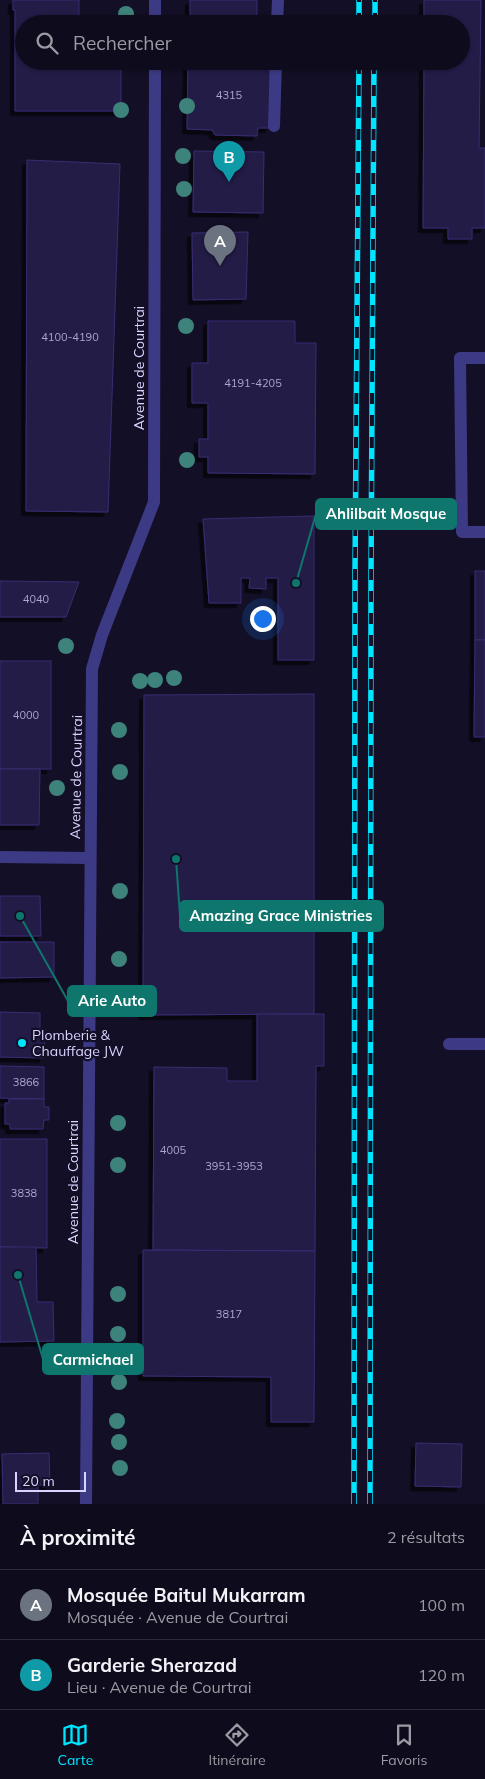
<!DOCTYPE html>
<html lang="fr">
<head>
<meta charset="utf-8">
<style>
	:root { --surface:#0e0b1c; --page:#171425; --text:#f1f3f6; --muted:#9b9ba3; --line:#2e2b3b; --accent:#00e5ff }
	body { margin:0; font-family:Mulish,sans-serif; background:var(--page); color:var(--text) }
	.scale { position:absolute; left:15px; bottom:12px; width:71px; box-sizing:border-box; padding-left:5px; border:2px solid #d9d4ff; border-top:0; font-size:14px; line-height:18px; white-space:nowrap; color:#d9d4ff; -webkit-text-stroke:4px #130f26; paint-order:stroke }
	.you { position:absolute; left:262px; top:618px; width:18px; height:18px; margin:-12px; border:4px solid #fff; border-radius:50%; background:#1a73e8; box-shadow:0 0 0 8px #1a73e833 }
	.badge { display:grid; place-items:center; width:32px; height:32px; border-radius:50%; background:var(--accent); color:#fff; font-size:16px; font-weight:700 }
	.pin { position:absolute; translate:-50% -41px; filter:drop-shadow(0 1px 2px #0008) }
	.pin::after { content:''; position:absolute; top:26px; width:18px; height:15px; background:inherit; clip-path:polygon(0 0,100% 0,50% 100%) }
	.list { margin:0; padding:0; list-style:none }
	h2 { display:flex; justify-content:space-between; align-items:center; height:65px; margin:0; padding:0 20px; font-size:21px }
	h2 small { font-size:16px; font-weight:400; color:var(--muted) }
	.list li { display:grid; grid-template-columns:32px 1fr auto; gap:15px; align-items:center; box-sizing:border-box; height:70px; padding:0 20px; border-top:1px solid var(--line) }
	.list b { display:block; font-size:19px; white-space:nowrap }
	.list p { margin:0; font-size:16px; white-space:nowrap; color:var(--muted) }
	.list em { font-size:16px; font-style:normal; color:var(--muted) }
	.icon { flex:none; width:28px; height:28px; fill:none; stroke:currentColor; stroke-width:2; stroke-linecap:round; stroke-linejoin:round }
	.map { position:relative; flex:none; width:485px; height:1504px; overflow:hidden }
	.search { position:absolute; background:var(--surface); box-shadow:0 1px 4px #0004; left:15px; right:15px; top:15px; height:55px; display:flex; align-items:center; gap:12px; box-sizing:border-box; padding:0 18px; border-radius:28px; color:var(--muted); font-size:19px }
	.sheet { height:205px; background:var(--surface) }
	nav { display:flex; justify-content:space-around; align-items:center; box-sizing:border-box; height:70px; border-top:1px solid var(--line); background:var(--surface); font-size:14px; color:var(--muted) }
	nav a { display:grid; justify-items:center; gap:2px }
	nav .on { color:var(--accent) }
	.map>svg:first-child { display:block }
</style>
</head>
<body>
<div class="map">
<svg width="485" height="1504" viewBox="0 0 485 1504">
	<defs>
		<filter id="shadow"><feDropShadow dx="-4.5" dy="4.5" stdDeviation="0" flood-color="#0009"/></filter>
	</defs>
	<rect width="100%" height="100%" fill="#130f26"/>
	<g fill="#241b47" stroke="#3b2d73" filter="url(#shadow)">
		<path d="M13,0h66v24h-55v37h97v50h-106v-101h-2z"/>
		<path d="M190,0h67v18h-5v6h-59l1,-8h-4z"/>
		<path d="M424,0h57l-2,148h6v80h-13v11h-24v-11h-25l1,-167h37v-37h-37z"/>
		<path d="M188,61h82v67h-12l-1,8 -42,-1 -3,-5 -25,-1z"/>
		<path d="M194,151l70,1 -1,61 -70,-1z"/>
		<path d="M27,160l93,4 -12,348 -82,-1z"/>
		<path d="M248,232l-2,67 -53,1 -1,-67z"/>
		<path d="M208,321h87v22h21l-1,131 -107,-1v-16h-9v-18h9v-36h-16v-40h16z"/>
		<path d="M314,516v144h-36v-82h-12v11l-17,-1 1,-10h-9v25h-32l-6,-84z"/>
		<rect x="475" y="571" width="10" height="69"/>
		<path d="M0,581l79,1 -13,35h-66z"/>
		<path d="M475,640h10v97h-11z"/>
		<rect x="0" y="661" width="51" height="108"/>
		<path d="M314,694v320l-171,1 1,-320z"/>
		<path d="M0,769h40l-1,56h-39z"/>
		<path d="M0,896h40l1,40h-41z"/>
		<path d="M0,942h54v35l-54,1z"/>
		<path d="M0,1012l40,1v16h5l-1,29 -44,-1z"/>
		<path d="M257,1014h67v52h-8l-1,185 -162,-1 1,-183 73,1v13h30z"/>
		<path d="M0,1066l44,1v32l-44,-1z"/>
		<path d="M9,1099h35v8h5v13h-5l-1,9h-33v-5h-5v-21h4z"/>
		<path d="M0,1139h47v109l-47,-1z"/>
		<path d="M0,1247h36l1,55h16l1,39 -54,1z"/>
		<path d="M143,1250l172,1 -1,171h-43v-45l-128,-1z"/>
		<path d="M416,1443l46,1 -1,43 -46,-1z"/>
		<path d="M49,1453l1,32h-12v19h-35l-1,-50z"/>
	</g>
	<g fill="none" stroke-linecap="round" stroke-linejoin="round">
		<g stroke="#3d3a85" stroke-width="12">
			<path d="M155,0v24"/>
			<path d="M277,24l1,-24"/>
			<path d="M274,126l2,-65"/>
			<path d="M485,358h-25l2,174h23"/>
			<path d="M0,857l90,1"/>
			<path d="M449,1044h36"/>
			<path d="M86,1504l6,-835 10,-34 52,-133 1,-441"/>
		</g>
		<defs>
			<g id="rail">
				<path d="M359,24v-24"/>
				<path d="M375,24v-24"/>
				<path d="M354,1504l1,-931 4,-512"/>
				<path d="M370,1504l1,-926 3,-517"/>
			</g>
		</defs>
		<use href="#rail" stroke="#00e5ff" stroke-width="5.5"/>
		<use href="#rail" stroke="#130f26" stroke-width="4" stroke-dasharray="11" stroke-linecap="butt"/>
	</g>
	<g fill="#3d827b">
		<circle cx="126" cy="14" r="8"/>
		<circle cx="187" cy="106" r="8"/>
		<circle cx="121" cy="110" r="8"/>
		<circle cx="183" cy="156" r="8"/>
		<circle cx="184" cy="189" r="8"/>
		<circle cx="186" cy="326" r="8"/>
		<circle cx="187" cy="460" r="8"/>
		<circle cx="66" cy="646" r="8"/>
		<circle cx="174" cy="678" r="8"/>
		<circle cx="155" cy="680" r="8"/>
		<circle cx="140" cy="681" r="8"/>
		<circle cx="119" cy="730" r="8"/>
		<circle cx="120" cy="772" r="8"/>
		<circle cx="57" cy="788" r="8"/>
		<circle cx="120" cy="891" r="8"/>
		<circle cx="119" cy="959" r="8"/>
		<circle cx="118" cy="1123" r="8"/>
		<circle cx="118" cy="1165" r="8"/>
		<circle cx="118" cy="1294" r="8"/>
		<circle cx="118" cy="1334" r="8"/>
		<circle cx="119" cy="1382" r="8"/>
		<circle cx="117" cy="1421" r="8"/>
		<circle cx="119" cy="1442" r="8"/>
		<circle cx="120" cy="1468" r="8"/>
	</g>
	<circle fill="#00e5ff" stroke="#130f26" stroke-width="2" cx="22" cy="1043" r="5"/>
	<g text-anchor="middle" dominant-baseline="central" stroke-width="4.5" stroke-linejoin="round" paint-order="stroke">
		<g font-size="11" fill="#aca6d1">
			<text x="229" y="95">4315</text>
			<text x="70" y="337">4100-4190</text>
			<text x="253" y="383">4191-4205</text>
			<text x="36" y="599">4040</text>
			<text x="26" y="715">4000</text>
			<text x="26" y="1082">3866</text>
			<text x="173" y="1150">4005</text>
			<text x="234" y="1166">3951-3953</text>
			<text x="24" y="1193">3838</text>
			<text x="229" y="1314">3817</text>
		</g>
		<g font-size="14" fill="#d9d4ff" stroke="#130f26">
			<text transform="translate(139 368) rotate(-90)">Avenue de Courtrai</text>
			<text transform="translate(76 777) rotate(-89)">Avenue de Courtrai</text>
			<text transform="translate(73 1182) rotate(-90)">Avenue de Courtrai</text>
		</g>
		<g font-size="14" fill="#d9d4ff" stroke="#130f26" text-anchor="start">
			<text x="32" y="1035">Plomberie &amp;<tspan x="32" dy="16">Chauffage JW</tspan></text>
		</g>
	</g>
	<path fill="none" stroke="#0f766e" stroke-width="2" d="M296 583L316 514M176 859L180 916M20 916L68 1001M18 1275L43 1359"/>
	<g fill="#0f766e" stroke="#130f26" stroke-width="2">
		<circle cx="296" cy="583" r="5"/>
		<circle cx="176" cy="859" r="5"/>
		<circle cx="20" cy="916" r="5"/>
		<circle cx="18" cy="1275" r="5"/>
	</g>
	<g fill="#0f766e" stroke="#0f766e" stroke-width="2">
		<rect x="316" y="499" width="140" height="30" rx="5"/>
		<rect x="180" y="901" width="203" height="30" rx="5"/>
		<rect x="68" y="986" width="88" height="30" rx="5"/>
		<rect x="43" y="1344" width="100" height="30" rx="5"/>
	</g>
	<g font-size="15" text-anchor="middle" font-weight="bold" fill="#fff">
		<text x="386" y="519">Ahlilbait Mosque</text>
		<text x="281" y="921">Amazing Grace Ministries</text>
		<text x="112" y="1006">Arie Auto</text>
		<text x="93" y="1365">Carmichael</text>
	</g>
</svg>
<div class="scale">20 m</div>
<div class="you"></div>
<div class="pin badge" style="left:220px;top:266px;background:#6b7280">A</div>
<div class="pin badge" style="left:229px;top:182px;background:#0f9aa8">B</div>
<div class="search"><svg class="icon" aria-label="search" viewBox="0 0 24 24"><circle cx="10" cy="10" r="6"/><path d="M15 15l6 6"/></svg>Rechercher</div>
</div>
<section class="sheet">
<h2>À proximité<small>2 résultats</small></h2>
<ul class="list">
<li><span class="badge" style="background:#6b7280">A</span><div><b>Mosquée Baitul Mukarram</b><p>Mosquée · Avenue de Courtrai</p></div><em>100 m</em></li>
<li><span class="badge" style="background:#0f9aa8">B</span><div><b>Garderie Sherazad</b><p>Lieu · Avenue de Courtrai</p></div><em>120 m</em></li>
</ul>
</section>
<nav>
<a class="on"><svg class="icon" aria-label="map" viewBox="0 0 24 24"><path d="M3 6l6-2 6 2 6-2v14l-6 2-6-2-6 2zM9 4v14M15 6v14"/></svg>Carte</a>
<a><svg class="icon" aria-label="directions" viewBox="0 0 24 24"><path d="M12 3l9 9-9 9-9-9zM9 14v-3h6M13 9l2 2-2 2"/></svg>Itinéraire</a>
<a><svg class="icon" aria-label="saved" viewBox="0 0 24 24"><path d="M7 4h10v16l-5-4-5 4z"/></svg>Favoris</a>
</nav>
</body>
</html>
